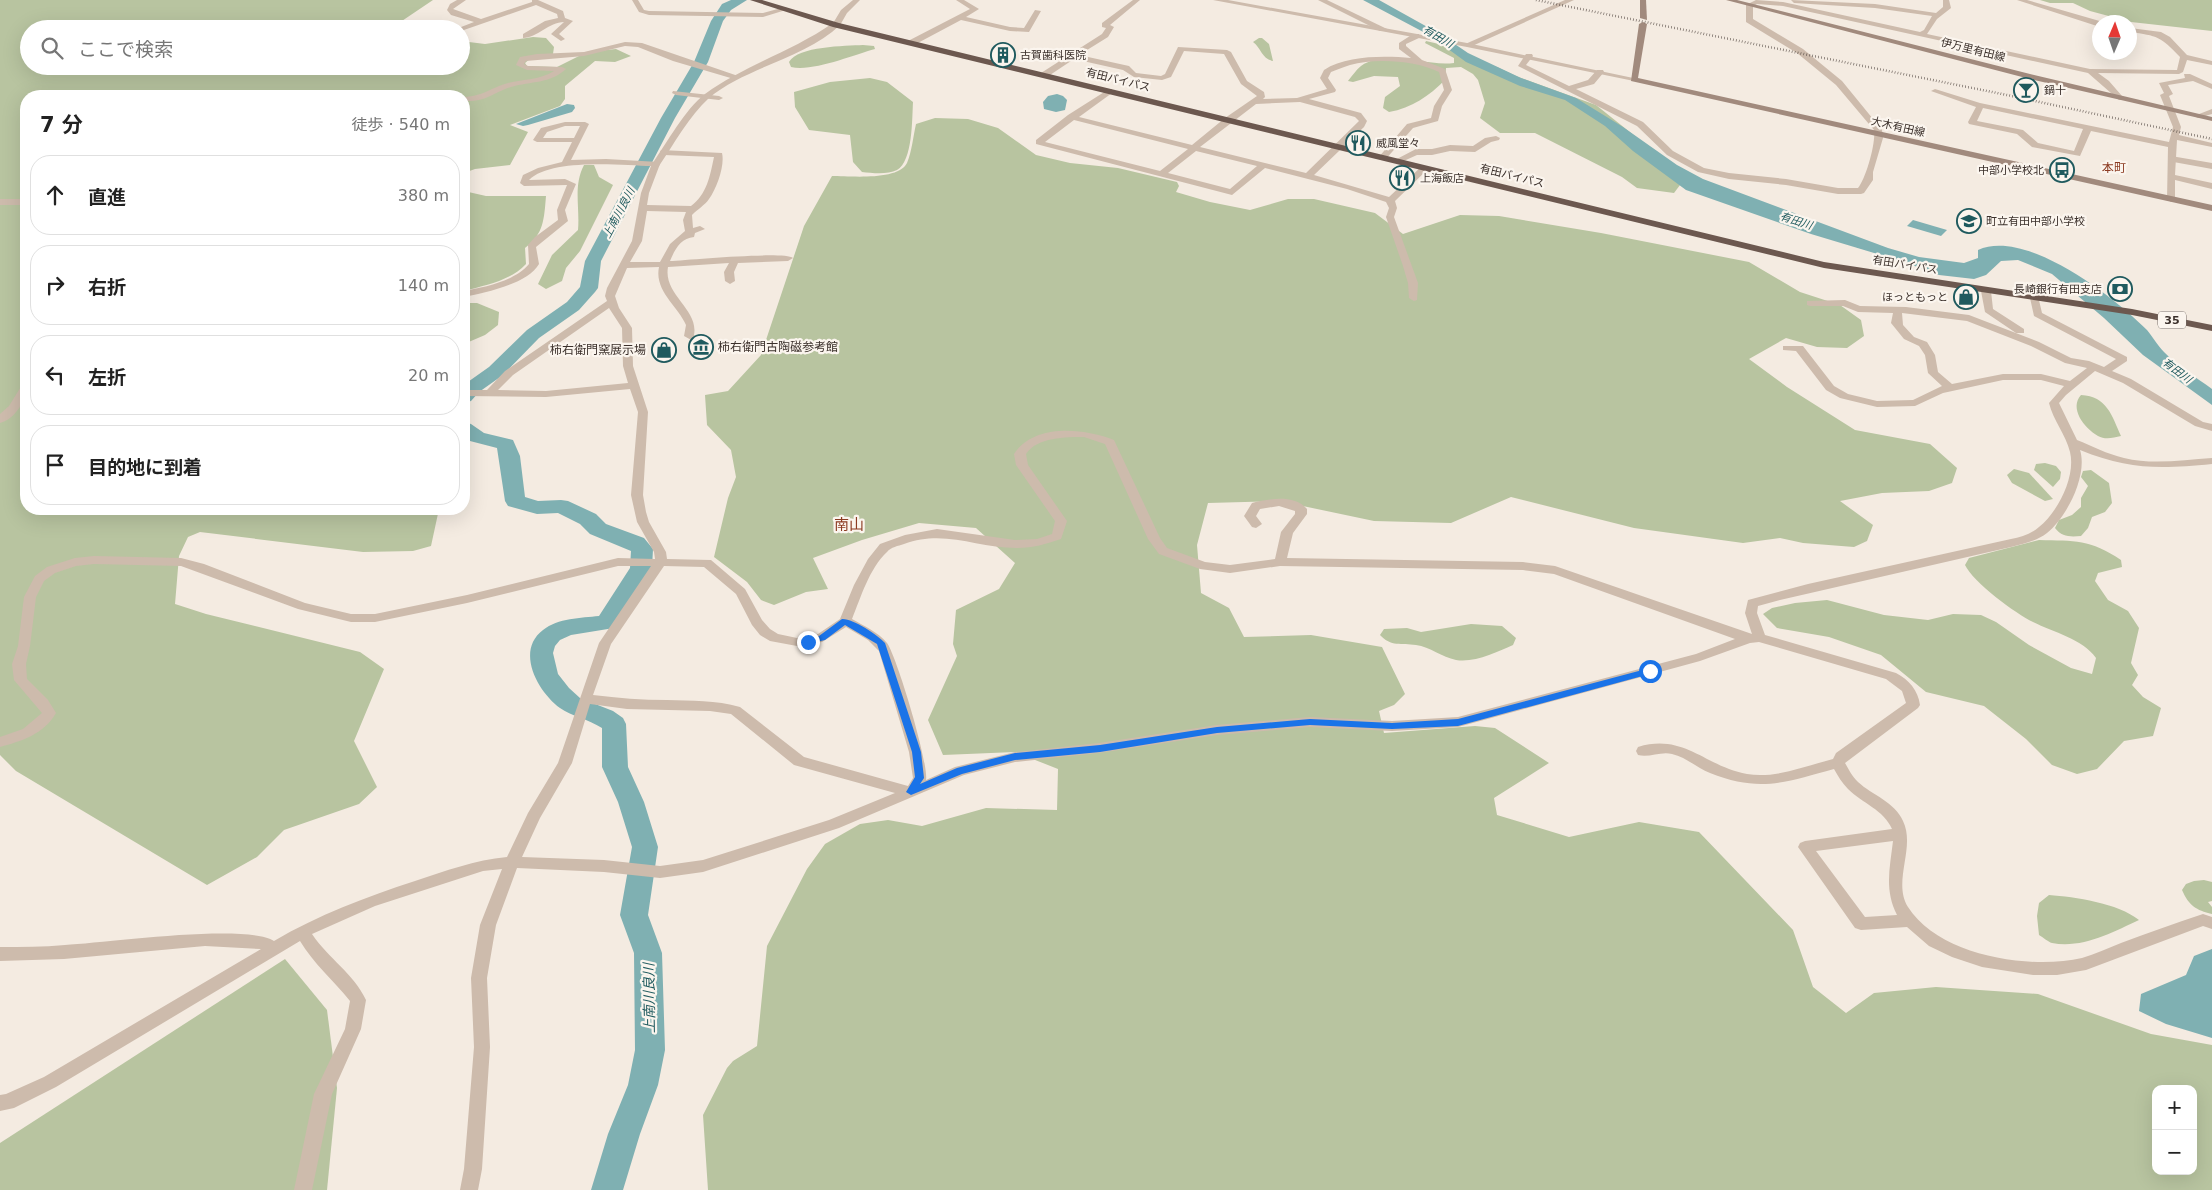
<!DOCTYPE html>
<html lang="ja">
<head>
<meta charset="utf-8">
<style>
	:root { --surface:#fff; --page:#f2f2f2; --text:#222; --muted:#767676; --line:#e0e0e0 }
	body { margin:0; font-family:"DejaVu Sans","Noto Sans JP",sans-serif; background:var(--page); color:var(--text) }
	.controls { position:absolute; right:15px; bottom:15px; display:grid; overflow:hidden; border-radius:10px; box-shadow:0 5px 20px #0002 }
	.controls button { width:45px; height:45px; display:grid; place-items:center; padding:0; border:0; border-bottom:1px solid var(--line); background:var(--surface); color:var(--text); font:25px sans-serif }
	.compass { position:absolute; left:2092px; top:15px; width:45px; height:45px; border-radius:50%; background:var(--surface); box-shadow:0 5px 20px #0002; rotate:2deg }
	.stop { position:absolute; width:15px; height:15px; margin:-11px; border:4px solid #1a73e8; border-radius:50%; background:#fff }
	.stop.end { background:#1a73e8; border-color:#fff; box-shadow:0 1px 5px #0008 }
	.list { margin:0; padding:0; list-style:none }
	h2 { display:flex; justify-content:space-between; align-items:center; height:65px; margin:0; padding:0 20px; font-size:21px }
	h2 small { font-size:16px; font-weight:400; color:var(--muted) }
	.list li { display:grid; grid-template-columns:32px 1fr auto; gap:15px; align-items:center; box-sizing:border-box; height:80px; margin:0 10px 10px; padding:0 10px; border:1px solid var(--line); border-radius:20px }
	.list b { display:block; font-size:19px; white-space:nowrap }
	.list em { font-size:16px; font-style:normal; color:var(--muted) }
	.icon { flex:none; width:28px; height:28px; fill:none; stroke:currentColor; stroke-width:2; stroke-linecap:round; stroke-linejoin:round }
	.map { position:relative; flex:none; width:2212px; height:1190px; overflow:hidden }
	.search { position:absolute; background:var(--surface); box-shadow:0 5px 20px #0002; left:20px; top:20px; width:450px; height:55px; display:flex; align-items:center; gap:12px; box-sizing:border-box; padding:0 18px; border-radius:28px; color:var(--muted); font-size:19px }
	.panel { position:absolute; background:var(--surface); box-shadow:0 5px 20px #0002; left:20px; top:90px; width:450px; height:425px; border-radius:20px }
	.map>svg:first-child { display:block }
</style>
</head>
<body>
<div class="map">
<svg width="2212" height="1190" viewBox="0 0 2212 1190">
	<rect width="100%" height="100%" fill="#f4ebe1"/>
	<g fill="#b8c4a0" fill-rule="evenodd">
		<path d="M0,0h433l-43,29h-361v37h432v-25l24,3 48,-7 13,1 8,9 -1,7 -22,4 -6,5 2,3 30,1 30,-15 29,-3 15,7 -16,6 -20,-1 -30,25v13l-5,7 -50,19 18,7 -18,33 -35,4 -11,4v-77h-438v413h413l-8,37 -18,5 -50,1 -163,-20 -12,5 -9,19 -4,48 31,10 154,38 24,17 -30,72 23,46 -18,17 -75,26 -27,27 -50,28 -191,-114 -16,-16z"/>
		<path d="M2040,0h172v31l-81,-9 -41,-11 -17,-8h-23z"/>
		<path d="M1259,38h3l7,6 4,17c-11,-2 -12,-13 -20,-19z"/>
		<path d="M1426,41l17,4 36,19 18,3 19,9 80,29 90,72 -12,16 -37,-5 -15,-11 -87,-44h-35l-20,-15 5,-15 -7,-23 -5,-6 -12,-7 -15,1 -1,12c-16,16 -33,28 -56,32l-6,-4 2,-11 15,-11 -2,-9 -24,-1 -21,6 -5,-1c4,-5 8,-11 13,-15 26,-18 65,1 93,-3v-5l-29,-15z"/>
		<path d="M863,45l11,1 1,3c-22,6 -62,23 -84,18l-2,-5c9,-16 56,-16 74,-17z"/>
		<path d="M870,78l17,4 26,20c-1,16 0,59 -16,68 -10,5 -25,3 -35,2l-9,-10 -3,-27 -41,-5 -14,-23 -1,-15 36,-10z"/>
		<path d="M935,118l33,1 30,9 38,27 34,8 48,5 59,14 2,4 -3,6 34,10 40,8 38,-11h26l61,14 28,21 57,-19 39,1 102,17 148,29 51,30 40,13 21,15 3,16 -17,12 -30,-1 -31,-9 -37,21 38,28 68,43 75,14 27,24 -5,15 -23,8 -47,2 -42,8 33,24 -6,16 -13,6 -51,-4 -23,-5 -37,5 -109,-15 -123,-31 -60,26 -77,-2 -95,-20 -71,2 -11,42 4,48 28,15 15,29 67,-2 71,12 23,47 -11,11 -15,6 5,22 91,-7 20,2 54,35 -55,35 3,17 72,22 70,-15 60,10 94,98 20,57 33,26 28,-20 62,-6 102,7 113,40 61,11v145h-1504l-5,-75 24,-47 6,-7 24,-15 10,-100 40,-77 18,-25 35,-20 28,-4 34,6 64,-18 71,2 1,-41 -43,-17 -72,3 -15,-35 29,-64 -4,-12 3,-34 43,-21 16,-26 -39,-35 -57,-5 -57,17 -49,18 15,31 -22,3 -32,13 -13,-5 -14,-18 -33,-25 14,-59 8,-21 -5,-27 -24,-25 -2,-30 23,-4 33,-36 43,-129 28,-50c18,0 66,5 75,-13 5,-12 6,-26 9,-39zM2156,1089h37v82h-37z"/>
		<path d="M584,165h10l5,12 14,8 -33,66 -14,17 -4,13 -16,8 -8,-5 14,-29 26,-25c2,-23 -5,-44 6,-65z"/>
		<path d="M464,191l22,5h60c-2,23 -2,38 -21,52l1,16c-16,17 -40,21 -62,27z"/>
		<path d="M464,303h13l22,9 -1,13 -13,10 -21,9z"/>
		<path d="M2081,395c26,1 31,21 40,41 -8,2 -16,4 -23,0 -14,-8 -29,-28 -17,-41z"/>
		<path d="M2045,463l11,3 5,6 -1,7 -7,8 -19,-17 2,-6z"/>
		<path d="M2014,469l15,4 24,26 -8,2 -33,-18 -5,-8z"/>
		<path d="M2091,470l18,13 3,20 -7,9 -13,5 -4,11 -7,8c-11,1 -19,1 -26,-8l4,-8 13,-5 9,-8v-9l7,-12 -7,-9 2,-6z"/>
		<path d="M2039,540c36,1 51,-1 82,20l1,7 -24,6 -3,8 13,19 20,11 11,17 -8,35 7,12 -6,10 11,12 18,11 -8,28 -29,5 -27,28 -20,5 -25,-9 -26,-26 -42,-33 -58,-14 -45,-37 -52,-18 -52,-9 -14,-14 9,-6 23,-5 32,-3 57,15 44,5 25,-6 28,1 15,7 33,23 42,23 21,6 4,-16c-13,-19 -43,-26 -63,-36 -17,-8 -60,-40 -68,-57l4,-7z"/>
		<path d="M1471,624l31,2 14,12 -3,7c-16,7 -38,18 -57,15 -14,-3 -26,-13 -40,-15 -15,-2 -25,2 -36,-10l4,-6 23,-1 14,4z"/>
		<path d="M2204,880l8,2v19l-4,1 4,5v7c-16,-4 -23,-8 -30,-24l4,-6 8,-3z"/>
		<path d="M2049,895c26,2 69,8 90,25 -26,12 -57,29 -87,23 -4,-1 -9,-6 -13,-8l-2,-19 2,-13z"/>
		<path d="M285,959l42,51 10,78 -10,102h-327v-47z"/>
	</g>
	<g fill="#7fb0b2">
		<path d="M1363,0h16l61,34 28,19 53,25 55,20 47,29 54,38 26,14 185,69 31,9 45,6 14,-5v-8c48,-22 136,47 169,80 6,7 10,15 17,22 13,14 32,25 48,37v16l-69,-50 -39,-37 -52,-44 -34,-14 -17,1 -15,14 -12,4 -35,-4 -35,-13 -93,-28 -125,-44 -53,-39 -28,-25 -40,-26 -45,-14 -54,-24 -37,-27z"/>
		<path d="M1057,94l6,2 4,4 -2,10 -9,2 -12,-3 -1,-7 5,-6z"/>
		<path d="M567,104l7,1 1,3 -3,4 -44,13 -5,1 -7,-2z"/>
		<path d="M1913,220l34,10 -6,6 -34,-10z"/>
		<path d="M2212,949v89l-46,-14 -27,-13 2,-17 45,-19 8,-19z"/>
	</g>
	<g fill="none" stroke-linecap="round" stroke-linejoin="round">
		<g fill="#7fb0b2" fill-rule="evenodd">
			<path d="M731,0h16l-16,10 -8,11 -15,41 -33,56 -74,143 -3,27 -3,4 -16,18 -40,28 -36,37 -24,17 -8,9 -7,2 1,-19 24,-17 38,-37 40,-28 13,-15 5,-26 76,-143 33,-56 17,-41 11,-17z"/>
			<path d="M464,422l7,2 13,9 29,7 7,16 5,41 13,4 23,-1 7,1 28,13 10,10 38,14 9,11 -1,19 -38,60 -43,7 -11,5 -5,6 -2,7 5,21 11,14 11,10 33,13 10,7 3,6 2,43 16,35 14,45 -10,68 14,38 3,97 -7,35 -18,49 -17,56h-32l17,-56 20,-49 7,-35 -1,-97 -14,-38 12,-68 -14,-45 -16,-35v-39c-14,-9 -31,-12 -42,-20 -22,-16 -45,-57 -17,-78 15,-12 38,-12 56,-14l31,-48 1,-17 -41,-17 -10,-10 -22,-11 -21,1 -29,-8 -3,-5 -8,-53 -27,-7 -6,-4z"/>
		</g>
		<g fill="#cdbbac" fill-rule="evenodd">
			<path d="M457,0h9l-13,9 28,10 51,-17v-2h6l25,11 2,7 8,3 -14,13 6,5 -4,2 -10,-7 13,-12c-15,0 -27,16 -41,16v-4l22,-13 13,-3 -1,-4 -21,-9 -75,26v-2h-5l18,-7 -23,-7 -4,-5 3,-6z"/>
			<path d="M632,0h6l6,10 5,1 114,2 22,-6 4,2 -26,8 -114,-2 -10,-3z"/>
			<path d="M853,0h7l-13,13 -8,14h-6l-1,-2 9,-15z"/>
			<path d="M956,0h8l15,9 -13,8 44,10 14,1 11,-18 6,1 -12,21 -19,-1 -49,-11 -47,25h-6v-4l62,-32z"/>
			<path d="M1133,0h7l-30,25 4,2 -6,10 -29,18 50,11 7,7 25,3 4,-2 13,-27 49,3 4,2 16,29 17,11 1,5 -2,2 34,-1 30,-9 -7,-11 4,-8c23,-15 61,-14 87,-12l-12,-9v-6l14,-9h6v4l-13,6v2l16,14 23,9 7,21 -10,16 -4,15 -25,7 -28,32 -7,-2 29,-34 24,-6 3,-12 10,-16 -5,-18c-24,-12 -64,-14 -89,-7 -7,2 -13,5 -19,7l-3,6 8,12 -1,2 -26,7 52,14 6,8 -3,6 -50,48 75,22 33,-31 7,2 -34,33 2,7 -3,9 24,66 -1,17 -3,1 -5,-3 -1,-15 -5,-17 -17,-49 3,-9 -3,-6 -39,-13 -82,-21 -33,27 -196,-51v-4l32,-25 41,-26h3v4l-33,24 113,28 33,-27 32,-22 -16,-12 -17,-30 -40,-3 -13,26 -9,3 -28,-3 -11,-7 -49,-11 -27,18h-6v-4l61,-39 4,-6 -4,-1v-4zM1300,102l55,15 4,4 -53,52 -106,-26 56,-43zM1074,120l114,29 -28,22 -115,-29zM1196,151l61,15 -27,23 -62,-16z"/>
			<path d="M1318,0h9l60,29 -7,2z"/>
			<path d="M1565,0h9l-104,47 -7,-2z"/>
			<path d="M1791,0l84,4 61,9 7,-6v-7h6l2,8 -14,11 -10,15 163,35 87,1 3,-13c-20,-21 -22,-21 -50,-25v-4l31,4 9,5 17,18 25,6v4l-25,-5 -4,12 -4,2 -81,-1 11,8 13,15v4h-3l-31,-27 -305,-67 -26,-2 -4,2v13l50,30 39,32 40,49 1,8 -10,34v8l-9,13 -3,1h-23l-52,-9 -57,-6 -31,-7 -31,-17 -30,-29 -119,-60 8,-12h6l1,2 -7,9 43,21 19,-6 9,-10h6l1,2 -10,12 -18,5 67,33 30,29 31,17 25,5 57,6 52,9h20c8,-10 18,-45 16,-58l-38,-45 -39,-32 -51,-31v-17l10,-5 27,2 137,30 4,-2 8,-14 -57,-8 -81,-5z"/>
			<path d="M2017,0h10l76,22h-3v4h-3z"/>
			<path d="M625,42l17,1 99,34 -7,2 -61,-18 -35,-14 -13,-1 -41,10 -58,5 -2,3 4,2 34,1 4,2c-16,15 -35,12 -55,18 -19,6 -24,15 -47,14v-4c20,-1 26,-9 44,-14 16,-4 32,-3 46,-12l-27,-1 -11,-5 4,-8 17,-3 47,-2z"/>
			<path d="M2184,74h6l22,10v5l-19,-8 -25,4 5,9 -4,2 12,31 -2,8 33,8v4l-35,-7 -2,35 37,8v6l-37,-9v19l-4,3 -4,-3 1,-52 -77,-16 -11,25 -48,-9 -15,-13 -48,-10 -1,-2 8,-15 -45,-16 4,-2 45,14 189,39 4,-15 -13,-32 4,-2 -5,-10 26,-5zM1983,108l100,21 -9,22 -36,-8 -15,-13 -46,-9z"/>
			<path d="M673,91l46,5 4,2 -4,2 -43,-5 -4,-2z"/>
			<path d="M2212,109v5l-14,4 -4,-2z"/>
			<path d="M565,122h20l4,2 -18,36 35,-1 53,3 1,2 -11,29 -2,12 44,1c16,-12 19,-30 23,-49l-50,-2 -4,-3 1,-2 61,3c3,12 -5,35 -13,46 -4,6 -11,10 -17,16l1,13 7,-2 5,3 -10,4 -1,4c-13,1 -19,12 -24,24 18,-1 114,-10 123,-3l-5,3 -50,2 -4,9 1,9 -5,3 -5,-3 -1,-9 5,-9 -61,4c-5,28 31,42 26,68l4,3 -5,3 -9,-5 2,-11c-8,-19 -32,-34 -27,-58l-32,1 -12,28 4,12 13,20 1,38 15,46 -5,83 3,17 3,10 17,30 1,7 44,1 34,29 17,31 8,9 8,5 19,4 21,-4 22,-15 14,-34 14,-26 12,-15 25,-9 32,-6 78,11 22,-1 15,-5 3,-13 -39,-56 -2,-11c20,-31 70,-26 100,-14l46,98 7,10 38,14 25,3 45,-6 6,-27 14,-18v-3l-16,-5 -19,3 -4,7 6,8 -6,4 -4,-1 -8,-11 8,-13c17,-4 42,-9 55,6v5l-14,19 -6,25 236,4 32,4 197,68 -7,-21 3,-13 60,-16 203,-45c10,-2 20,-5 28,-12 19,-15 37,-51 31,-75 -4,-17 -17,-32 -21,-49l15,-17 -23,-6h-38l-60,13 -28,13 -38,1 -37,-9 -14,-8 -30,-39 -13,-1v-4h20l31,40 14,8 29,7 36,-1 29,-14 -14,-13 -3,-18 -6,-9 -15,-7 -13,-16 2,-10 -35,-1 -15,-6h-33l-3,-1v-4l38,-1 15,6 46,1 63,8 70,27 32,16 18,3 15,6 12,-8 -82,-43 -4,-18 5,-3 3,1 4,17 85,44v4l-15,10 19,8 72,43 9,2v7l-17,-5 -72,-43 -28,-12 -29,24 -7,8 18,37c15,6 30,14 47,18 28,7 59,2 88,0v6c-52,5 -83,6 -132,-14 8,25 -13,67 -33,83 -10,8 -24,11 -36,14l-231,53 -22,6 -1,7 8,22 131,38c13,7 22,17 24,32l-2,3 -73,55c4,7 7,13 13,19 14,13 37,20 45,39 13,27 -11,60 5,86 31,49 122,63 174,51 13,-4 26,-10 39,-15 27,-10 54,-20 82,-29l9,3v12l-9,-3 -117,44 -29,5h-24l-51,-8 -30,-10 -23,-11 -22,-19 -46,3 -6,-2 -57,-81 2,-4 5,-2 87,-12c-8,-19 -30,-26 -44,-40 -6,-6 -10,-13 -14,-20 -48,13 -74,24 -124,4 -13,-5 -24,-16 -38,-19 -11,-3 -23,4 -34,1l-2,-4 2,-4c46,-14 66,19 109,27 28,5 58,-8 86,-15l3,-6 70,-50 -4,-12 -16,-12 -127,-37 -9,1 -50,18 -242,66 -66,4 -82,-4 -93,8 -118,18 -84,9 -51,13 -125,53 -136,44 -43,6 -56,-6 -87,-4 -21,57 -9,53 3,69 -8,122 -4,21h-18l4,-21 10,-122 -3,-69 9,-53 22,-56 -19,2 -108,35 -63,28c16,24 42,40 54,66l-5,29 -29,65 -20,96h-18l20,-96 31,-65 5,-28c-16,-20 -37,-38 -50,-60l-244,146 -42,21 -14,3v-16l6,-1 38,-17 217,-128 -56,-3 -141,13 -64,2v-14c22,0 43,0 65,-2 40,-2 180,-22 209,-4 44,-26 92,-44 141,-60 30,-10 60,-21 92,-24l21,-44 30,-50 41,-120 52,-77h-33l-151,37 -92,19h-24l-53,-13 -117,-43 -87,-2 -18,2 -21,7 -11,8 -8,16 -6,49 -4,18 1,15 21,21 8,13c-12,21 -34,28 -56,34v-10l23,-8 19,-16 -28,-33 -2,-16 6,-18 6,-49 11,-21 12,-9 28,-9 19,-2 87,2 23,6 101,39 46,11h24l92,-19 151,-37 37,1 -1,-7 -17,-30 -6,-27 7,-83 -8,-23 -84,8 -82,-1v-6h23l18,-19 102,-70 -2,-5 2,-8 25,-47 9,-48 10,-27c-29,-1 -101,-8 -122,14l36,-1 11,5 -11,26 3,11 -32,26 3,17c-11,20 -55,29 -75,33v-6c21,-4 51,-10 65,-27l-1,-19 7,-8 23,-17 -1,-10 10,-25 -43,1 -4,-3 3,-8 15,-7 24,-6 10,-20h-35l-4,-2 8,-12zM565,126h15l-6,12h-31l4,-6zM647,211l39,1 -3,8 2,11 -15,13 -10,18h-30l12,-21zM609,308l13,20 1,38 5,17 -82,8 -48,-1 15,-15zM1902,313l65,8 64,25 34,17 22,5 -17,13 -29,-7h-38l-51,10 -14,-12 -3,-17 -8,-13 -13,-5 -11,-12zM1084,437l21,7 43,95 11,15 41,15 30,4 50,-7 243,4 31,4 181,65 -39,15 -238,63 -66,4 -82,-4 -93,8 -118,18 -84,9 -60,15 -29,13c3,-16 -29,-123 -39,-137 -9,-11 -23,-17 -35,-24 9,-22 17,-50 35,-67 4,-5 11,-6 17,-8 41,-15 72,4 113,4 16,0 29,-4 44,-9l6,-18 -39,-56 -2,-11c11,-17 40,-17 58,-17zM664,566l40,1 32,27 16,31 8,10 10,6 27,5 25,-4 24,-15 22,13 11,11 30,101 4,26 -5,8 -104,-29 -64,-50c-24,-7 -49,-6 -73,-7 -25,0 -49,-2 -74,-5l18,-51zM590,704l37,5 83,2 21,3 63,51 101,28 -66,27 -126,40 -43,6 -56,-6 -82,-3 18,-39 32,-55zM1893,841c-3,26 -9,49 4,74l-32,2 -49,-66z"/>
			<path d="M1496,136l4,2 -1,2 -8,2 -16,10 -25,-1 -18,4h-15l-20,9 -4,-3 23,-12h16l18,-4 23,1 12,-8z"/>
			<rect x="0" y="199" width="26" height="6"/>
			<path d="M1986,288l5,3 2,18 31,20v4h-8l-31,-21 -4,-21z"/>
			<path d="M26,384c1,15 -10,35 -26,39v-9l9,-8 13,-21z"/>
		</g>
		<g fill="#cdbbac" fill-rule="evenodd">
			<path d="M1213,0h15l239,43 171,36 -4,2 -167,-34z"/>
			<path d="M833,23l7,2c-34,33 -94,42 -131,73 -20,18 -35,46 -50,68h-6l-1,-2c15,-21 33,-55 53,-70 40,-29 88,-43 128,-71z"/>
			<path d="M2171,156l41,7v6l-44,-8v-4z"/>
		</g>
		<g fill="#a18a7d" fill-rule="evenodd">
			<path d="M1640,0h6l1,20 -7,-2z"/>
			<path d="M1726,0h11l293,74 182,43v4l-186,-43z"/>
			<path d="M1643,22l4,2 -9,54 574,127v6l-581,-130 8,-57z"/>
		</g>
		<path fill="#6c584f" fill-rule="evenodd" d="M750,0h12l77,23 985,239 308,47 80,16v6l-80,-16 -308,-47 -991,-241z"/>
		<path stroke="#3b302b" stroke-width="2.5" stroke-dasharray="0.5 2.5" stroke-linecap="butt" d="M1536,0l471,95 205,44"/>
	</g>
	<path fill="#1a73e8" d="M842,619c10,-1 36,16 43,24l36,109 3,26 -4,6 37,-16 58,-15 85,-8 117,-18 93,-8 82,4 66,-4 192,-51 4,3 -4,3 -192,52 -66,3 -82,-4 -93,8 -117,19 -85,8 -53,14 -51,21 -5,-3 9,-15 -3,-25 -35,-108 -32,-19 -20,15 -17,4 -4,-2 15,-6z"/>
	<defs>
		<symbol id="building-ring" viewBox="-11 -11 22 22"><circle r="9.5" fill="#fbf5ee" stroke="#1f5a5e" stroke-width="1.5"/><path d="M-4-6H4V6H1V3H-1V6H-4ZM-2.5-4.3h1.7v1.8h-1.7ZM.8-4.3h1.7v1.8H.8ZM-2.5-1h1.7V.8h-1.7ZM.8-1h1.7V.8H.8Z" fill="#1f5a5e"/></symbol>
		<symbol id="bar-ring" viewBox="-11 -11 22 22"><circle r="9.5" fill="#fbf5ee" stroke="#1f5a5e" stroke-width="1.5"/><path d="M-6-5H6L.8 .8V4.5H3.5V6h-7V4.5H-.8V.8Z" fill="#1f5a5e"/></symbol>
		<symbol id="restaurant-ring" viewBox="-11 -11 22 22"><circle r="9.5" fill="#fbf5ee" stroke="#1f5a5e" stroke-width="1.5"/><path d="M-5-6h1v4h1v-4h1v4h1v-4h1v5L-1.5 .5V6h-2V.5L-5-1ZM5-6V6H3V1.5H1.5Q1.5-4 5-6Z" fill="#1f5a5e"/></symbol>
		<symbol id="bus-ring" viewBox="-11 -11 22 22"><circle r="9.5" fill="#fbf5ee" stroke="#1f5a5e" stroke-width="1.5"/><path d="M-5-6H5V4H4V6H2V4H-2V6H-4V4H-5ZM-3.5-4V0h7V-4ZM-3.5 1.2v1.5H-2V1.2ZM2 1.2v1.5H3.5V1.2Z" fill="#1f5a5e"/></symbol>
		<symbol id="school-ring" viewBox="-11 -11 22 22"><circle r="9.5" fill="#fbf5ee" stroke="#1f5a5e" stroke-width="1.5"/><path d="M0-5L7-2L0 1L-7-2ZM-4 1L0 2.5L4 1V4Q0 6-4 4Z" fill="#1f5a5e"/></symbol>
		<symbol id="bank-ring" viewBox="-11 -11 22 22"><circle r="9.5" fill="#fbf5ee" stroke="#1f5a5e" stroke-width="1.5"/><path d="M-6-4H6V4H-6ZM0-2.3a2.3 2.3 0 1 0 0 4.6a2.3 2.3 0 1 0 0-4.6Z" fill="#1f5a5e"/></symbol>
		<symbol id="shop-ring" viewBox="-11 -11 22 22"><circle r="9.5" fill="#fbf5ee" stroke="#1f5a5e" stroke-width="1.5"/><path d="M-5-2.5h2.3a2.7 3.5 0 0 1 5.4 0H5L5.5 6h-11ZM-1.5-2.5h3a1.5 2.3 0 0 0-3 0Z" fill="#1f5a5e"/></symbol>
		<symbol id="museum-ring" viewBox="-11 -11 22 22"><circle r="9.5" fill="#fbf5ee" stroke="#1f5a5e" stroke-width="1.5"/><path d="M0-6L6-3V-2H-6V-3ZM-5-1h2V3h-2ZM-1-1h2V3h-2ZM3-1h2V3H3ZM-6 4H6V6H-6Z" fill="#1f5a5e"/></symbol>
	</defs>
	<g fill-rule="evenodd">
		<use href="#building-ring" x="989" y="41" width="28" height="28"/>
		<use href="#bar-ring" x="2012" y="76" width="28" height="28"/>
		<use href="#restaurant-ring" x="1344" y="129" width="28" height="28"/>
		<use href="#bus-ring" x="2048" y="156" width="28" height="28"/>
		<use href="#restaurant-ring" x="1388" y="164" width="28" height="28"/>
		<use href="#school-ring" x="1955" y="207" width="28" height="28"/>
		<use href="#bank-ring" x="2106" y="275" width="28" height="28"/>
		<use href="#shop-ring" x="1952" y="283" width="28" height="28"/>
		<use href="#museum-ring" x="687" y="333" width="28" height="28"/>
		<use href="#shop-ring" x="650" y="336" width="28" height="28"/>
	</g>
	<g text-anchor="middle" dominant-baseline="central" stroke-width="4.5" stroke-linejoin="round" paint-order="stroke">
		<g font-size="11" font-style="italic" fill="#1f5a5e" stroke="#fbf5ee">
			<text transform="translate(1438 37) rotate(30)">有田川</text>
			<text transform="translate(619 213) rotate(-62)">上南川良川</text>
			<text transform="translate(1796 221) rotate(18)">有田川</text>
			<text transform="translate(2177 371) rotate(37)">有田川</text>
		</g>
		<g font-size="11" fill="#3b302b" stroke="#fbf5ee">
			<text transform="translate(1973 50) rotate(14)">伊万里有田線</text>
			<text transform="translate(1118 80) rotate(14)">有田バイパス</text>
			<text transform="translate(1898 127) rotate(13)">大木有田線</text>
			<text transform="translate(1512 176) rotate(14)">有田バイパス</text>
			<text transform="translate(1905 265) rotate(9)">有田バイパス</text>
		</g>
		<g font-size="11" fill="#3b302b" stroke="#fbf5ee" text-anchor="start">
			<text x="1020" y="55">古賀歯科医院</text>
			<text x="2044" y="90">鍋十</text>
			<text x="1376" y="143">威風堂々</text>
			<text x="2044" y="170" text-anchor="end">中部小学校北</text>
			<text x="1420" y="178">上海飯店</text>
			<text x="1986" y="221">町立有田中部小学校</text>
			<text x="2102" y="289" text-anchor="end">長崎銀行有田支店</text>
			<text x="1948" y="297" text-anchor="end">ほっともっと</text>
		</g>
		<rect fill="#fbf5ee" stroke="#756b66" stroke-width="1" x="2158" y="311.5" width="28" height="17" rx="4"/>
		<g font-size="11" font-weight="bold" fill="#3b302b">
			<text x="2172" y="320">35</text>
		</g>
		<g font-size="12" fill="#8c3b22" stroke="#fbf5ee">
			<text x="2114" y="168">本町</text>
		</g>
		<g font-size="12" fill="#3b302b" stroke="#fbf5ee" text-anchor="start">
			<text x="718" y="347">柿右衛門古陶磁参考館</text>
			<text x="646" y="350" text-anchor="end">柿右衛門窯展示場</text>
		</g>
		<g font-size="14" font-style="italic" fill="#1f5a5e" stroke="#fbf5ee">
			<text transform="translate(649 998) rotate(-91)">上南川良川</text>
		</g>
		<g font-size="15" fill="#8c3b22" stroke="#fbf5ee">
			<text x="849" y="525">南山</text>
		</g>
	</g>
</svg>
<div class="controls">
<button>+</button>
<button>−</button>
</div>
<svg class="compass" viewBox="-18 -18 36 36"><path d="M0-13l5 13h-10z" fill="#e53935"/><path d="M0 13l5-13h-10z" fill="#767676"/></svg>
<div class="stop" style="left:1650px;top:671px"></div>
<div class="stop end" style="left:808px;top:642px"></div>
<div class="search"><svg class="icon" aria-label="search" viewBox="0 0 24 24"><circle cx="10" cy="10" r="6"/><path d="M15 15l6 6"/></svg>ここで検索</div>
<section class="panel">
<h2>7 分<small>徒歩 · 540 m</small></h2>
<ul class="list">
<li><svg class="icon" aria-label="ahead" viewBox="0 0 24 24"><path d="M12 20V5M6 11l6-6 6 6"/></svg><div><b>直進</b></div><em>380 m</em></li>
<li><svg class="icon" aria-label="right" viewBox="0 0 24 24"><path d="M7 20v-9h11M14 6l5 5-5 5"/></svg><div><b>右折</b></div><em>140 m</em></li>
<li><svg class="icon" aria-label="left" viewBox="0 0 24 24"><path d="M17 20v-9H6M10 6l-5 5 5 5"/></svg><div><b>左折</b></div><em>20 m</em></li>
<li><svg class="icon" aria-label="arrive" viewBox="0 0 24 24"><path d="M6 21V4h12l-3 4 3 4H6"/></svg><div><b>目的地に到着</b></div></li>
</ul>
</section>
</div>
</body>
</html>
